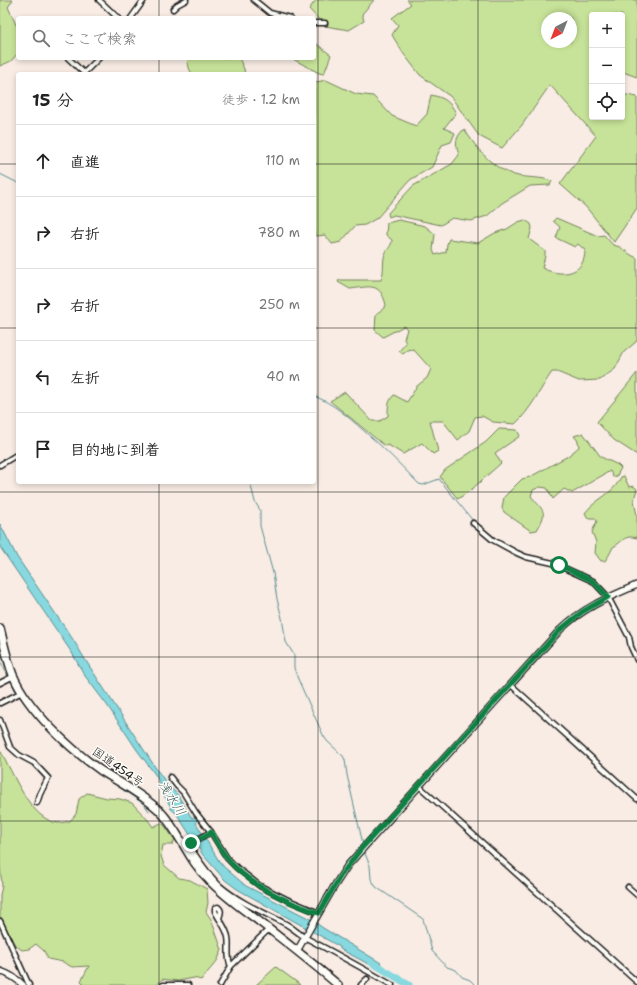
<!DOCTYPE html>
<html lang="ja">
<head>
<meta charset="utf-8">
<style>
	:root { --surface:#fff; --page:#f2f2f2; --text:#222; --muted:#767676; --line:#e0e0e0 }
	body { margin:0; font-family:"Shantell Sans","Klee One",sans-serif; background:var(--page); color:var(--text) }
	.controls { position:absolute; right:12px; top:12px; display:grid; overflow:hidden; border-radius:4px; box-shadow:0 2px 6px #0003 }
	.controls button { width:36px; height:36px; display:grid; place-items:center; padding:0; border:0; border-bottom:1px solid var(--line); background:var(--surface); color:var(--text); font:20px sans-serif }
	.compass { position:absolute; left:541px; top:12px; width:36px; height:36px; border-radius:50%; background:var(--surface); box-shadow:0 2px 6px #0003; rotate:222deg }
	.stop { position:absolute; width:12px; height:12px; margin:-9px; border:3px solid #0b8043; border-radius:50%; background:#fff }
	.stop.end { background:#0b8043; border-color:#fff; box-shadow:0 1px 4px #0008 }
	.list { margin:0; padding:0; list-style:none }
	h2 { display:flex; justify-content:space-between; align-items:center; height:52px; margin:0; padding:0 16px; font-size:17px }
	h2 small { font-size:13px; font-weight:400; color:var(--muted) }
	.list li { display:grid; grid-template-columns:26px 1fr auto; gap:12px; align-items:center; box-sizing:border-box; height:72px; padding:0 16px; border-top:1px solid var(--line) }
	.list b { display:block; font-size:15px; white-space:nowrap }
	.list em { font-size:13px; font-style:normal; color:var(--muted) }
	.icon { flex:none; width:22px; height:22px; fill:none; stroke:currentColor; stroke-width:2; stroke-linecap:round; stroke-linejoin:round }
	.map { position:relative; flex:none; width:637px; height:985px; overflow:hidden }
	.search { position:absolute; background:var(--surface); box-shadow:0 2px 6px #0003; left:16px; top:16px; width:300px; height:44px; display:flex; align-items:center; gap:10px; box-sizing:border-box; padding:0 14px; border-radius:4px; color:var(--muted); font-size:15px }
	.panel { position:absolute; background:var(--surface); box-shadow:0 2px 6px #0003; left:16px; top:72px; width:300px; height:412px; border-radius:4px }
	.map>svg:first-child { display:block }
</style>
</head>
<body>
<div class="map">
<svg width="637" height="985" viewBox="0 0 637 985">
	<rect width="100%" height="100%" fill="#f8ece4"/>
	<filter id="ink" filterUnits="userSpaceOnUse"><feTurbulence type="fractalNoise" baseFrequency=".025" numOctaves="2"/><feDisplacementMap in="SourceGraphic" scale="8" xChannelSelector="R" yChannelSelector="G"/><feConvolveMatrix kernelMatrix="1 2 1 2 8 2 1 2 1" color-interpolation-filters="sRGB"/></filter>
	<g filter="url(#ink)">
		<g fill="#c7e399" stroke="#72805a" fill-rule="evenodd">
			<path d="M0,0h13l-5,7 10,22v24l-7,8 -11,5z"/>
			<path d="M316,0h58l-12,14 2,7 -15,9 -24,-4 -16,-17z"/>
			<path d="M407,0h230v77l-14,-5 -1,3v-60h-30v102h30v-23l15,3v111l-23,34 -28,-35 -26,-23 36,-48 -46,-51 -28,40 -20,23 -23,-12 -28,-39 -31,-22 -17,-22 -11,-18 6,-10 -6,-7 19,-14zM547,18h24v24h-24z"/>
			<path d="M314,42l17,13 -7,19 -5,-1 -28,-15h23z"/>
			<path d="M187,58h52l5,11 1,5h-53l-3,-6z"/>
			<path d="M326,80l30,14 17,2 19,20 24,10 11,-12 4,-19c14,3 18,6 25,18l-12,15 11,5 -4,9 -9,3 -10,22 -22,13 -33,38 -12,7 -10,1 -14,16 -9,2 -7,-9 -8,1 -3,-2v-153l3,1z"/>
			<path d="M464,129c14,21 28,40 54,47 12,2 23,1 34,5l-2,4 -20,1 -28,17 -15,13 -16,5 -19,-3 -11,7 -47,-10 -5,2 -1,-4 25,-27 39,-22 7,-9c-4,-12 -4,-17 5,-26z"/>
			<path d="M556,218l42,18 6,-1 9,10 7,2 11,8 6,3v83l-13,11 -9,17 -15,11 -21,1 -22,-9h-5c-12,17 -21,38 -37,52l-22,-2 -11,-6 -7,1 -6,14 -11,9 -15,-19h-13l8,30 -5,3 -11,-11 -19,11 -15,-9 -3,1 -55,-45 15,-9 27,29h8l8,-5c0,-10 0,-15 6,-21l13,7 10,-16 10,-8 4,-9 -18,-20 -5,1 -5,4 -4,-3 7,-8 -2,-4 3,-10 -3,-3 -21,11 -8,-7 1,-16 8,-6 2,-3c-6,-24 -17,-18 -36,-16l-12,-7 1,-2h42c4,-10 1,-18 4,-26 2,-5 7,-8 7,-14l-6,-5 1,-12 12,-3 26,6 10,8 -2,16 2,5 11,-3 1,-8 2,-5 29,4 17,-10 12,-4 11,-7 7,-2 6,4 1,4 -3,11 16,12v5l-3,12c18,9 43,8 43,-18l-7,-6 -3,3 -19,-9 4,-11 -7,-6z"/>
			<path d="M637,373v82l-23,-15 -17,-18z"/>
			<path d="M499,429l18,1 3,6 -25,17 6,10 -29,26 -14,10 -18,-22 5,-7 41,-28z"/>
			<path d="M583,433l18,24 17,8 3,3 -5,9h-3l-3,-6 -38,22 -8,-4 -11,10 -6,-11 -7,-1 -7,3 -2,6c13,16 17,15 6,34l-6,1 -27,-19 -2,-4 2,-11 18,-18 8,-2 38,-21 11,-9 -1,-6 -4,-5z"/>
			<path d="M624,476l5,11 4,-1 4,3 -3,11 3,16v22c-13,-4 -14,4 -24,9l-4,8 -4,6h-4l-6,-8 1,-11 -4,-10 5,-11 -2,-3h-7l-3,-5c10,-14 29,-19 36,-36z"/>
			<path d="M0,750c13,22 30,70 58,73 4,0 9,-1 12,-2l6,-7 3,-15 8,-6 20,5 13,1 12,4 16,17 5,7 8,-4 3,2 11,15 -3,5h-9l-2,11 3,9 15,13 11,2 17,9 1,14 -2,9 5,7 11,31 -5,11 -16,19 -7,-2 -16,3 -16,-2 -5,6h-72l-4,-4 8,-15 -17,1 -9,-5 -15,-3 -4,-8 -8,-7 -7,5 -7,1 -7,-5 -15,-28v-22l2,-9 -2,-21z"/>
			<path d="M276,967l22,16 2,2h-44z"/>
		</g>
		<path fill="#87d8df" stroke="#5c8d91" d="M0,524l17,33 57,84 12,20 71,109 11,15 9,9 15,24 5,-2 1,1 -2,6 23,38 5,6 22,19 66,34 11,8 58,35 -3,6 -38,-20v-2l-103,-58 -12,-9 -22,-25 -27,-42 -6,-5 1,-1 -6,-10 -8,-20 -20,-27 -30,-45 -22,-29 -13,-23 -72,-106z"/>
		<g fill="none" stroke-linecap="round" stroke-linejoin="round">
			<g stroke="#5c8d91" stroke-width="1">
				<path d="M0,174l18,9"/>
				<path d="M314,396c19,7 34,21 49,34 20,17 38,35 56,54l4,1 16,-6 35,43"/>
				<path d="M250,482l5,20 5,8v16l13,47 4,26 5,19 4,24 8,13v13l4,11 25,56 4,6 16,15 2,4 2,15 16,69"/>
				<path d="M489,534l23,14"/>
				<path d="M556,562l6,3"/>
				<path d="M569,568l23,9 17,17"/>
				<path d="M622,620l10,18 2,10"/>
				<path d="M0,661l8,15"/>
				<path d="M10,679l6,13"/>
				<path d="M18,695l21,26 43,41 62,42 5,7"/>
				<path d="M364,851l6,15 1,13 5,8 47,32 9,32 15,16 9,3 6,7 8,3 5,5"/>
			</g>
			<path stroke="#87d8df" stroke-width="7" d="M371,962l38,23"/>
			<defs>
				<g id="minor">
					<path d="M99,0l19,18"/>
					<path d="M254,0l16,13 20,5"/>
					<path d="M173,9l4,-4 9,-5"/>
					<path d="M131,18l13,-18"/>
					<path d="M314,23h11"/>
					<path d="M68,58l16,15 15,-15"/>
					<path d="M0,465l18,-11"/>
					<path d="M473,523l20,17 24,13 9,4 27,6 40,18 15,16 21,40 2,10 6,13"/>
					<path d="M0,683l14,-7"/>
					<path d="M511,685l126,114"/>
					<path d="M0,703l22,-11"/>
					<path d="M0,720l10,27 9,8 15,8 14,15 -8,16 -3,9"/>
					<path d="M170,777l7,9 6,6 13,21 15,19 16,26 10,10 23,18 26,13 33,14"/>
					<path d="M419,786l218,196"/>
					<path d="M188,844c10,15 19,30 32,42 20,17 43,26 66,38 7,4 13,10 20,14 29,15 58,31 86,47"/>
					<path d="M187,845l24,-13"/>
					<path d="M628,887l9,8"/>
					<path d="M219,918c2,-5 3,-8 -1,-11l-3,1v3c4,9 11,16 13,26 2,10 -2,20 3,29"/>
					<path d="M0,921l29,64"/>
					<path d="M163,985h25"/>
					<path d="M220,985l11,-19 38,-37"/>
					<path d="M361,985l6,-6"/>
				</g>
				<g id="tertiary">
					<path d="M297,951l38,-66 13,-20 212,-235c22,-22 49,-33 77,-45"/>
					<path d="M0,971c9,3 16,7 23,14"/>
				</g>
				<path id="trunk" d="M0,628c4,16 7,32 13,47 15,35 56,73 87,95 20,13 42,24 60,41 20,21 28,49 49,69 15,16 34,29 51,42 27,21 53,41 78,63"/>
			</defs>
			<use href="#minor" stroke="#1c1c1c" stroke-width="7"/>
			<use href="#tertiary" stroke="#1c1c1c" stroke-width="8"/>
			<use href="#trunk" stroke="#1c1c1c" stroke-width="10"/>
			<use href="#minor" stroke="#fdfcf7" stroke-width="4"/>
			<use href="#tertiary" stroke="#fdfcf7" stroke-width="5.5"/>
			<use href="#trunk" stroke="#fdfcf7" stroke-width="7"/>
		</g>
	</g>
	<g fill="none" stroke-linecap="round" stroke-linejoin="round" filter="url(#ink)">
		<path stroke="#0b8043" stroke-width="5" d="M191,843l17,-9 3,-2c5,8 10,18 16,26 20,26 61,45 92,55l22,-38 20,-26 199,-219 22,-18 26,-15 -15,-16 -34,-16"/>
	</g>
	<path fill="none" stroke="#1c1c1c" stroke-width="1" stroke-opacity="0.55" d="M159,0v18M318,0v985M478,0v985M159,58v16M0,164h18M314,164h323M0,328h18M314,328h323M159,482v503M0,492h637M0,657h637M0,821h637"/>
	<g text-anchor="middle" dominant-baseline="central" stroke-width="3" stroke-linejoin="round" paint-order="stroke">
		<g font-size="12" fill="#1c1c1c" stroke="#fdfcf7">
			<text transform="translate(118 767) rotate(35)">国道454号</text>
		</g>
		<g font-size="13" font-style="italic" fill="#415e60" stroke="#fdfcf7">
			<text transform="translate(172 798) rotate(58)">浅水川</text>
		</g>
	</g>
</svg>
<div class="controls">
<button>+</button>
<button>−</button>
<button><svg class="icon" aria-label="locate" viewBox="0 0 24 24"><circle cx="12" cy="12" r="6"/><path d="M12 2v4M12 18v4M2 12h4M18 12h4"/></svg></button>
</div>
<svg class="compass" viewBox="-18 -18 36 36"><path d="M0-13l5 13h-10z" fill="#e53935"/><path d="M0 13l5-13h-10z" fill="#767676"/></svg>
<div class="stop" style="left:559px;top:565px"></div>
<div class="stop end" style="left:191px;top:843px"></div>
<div class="search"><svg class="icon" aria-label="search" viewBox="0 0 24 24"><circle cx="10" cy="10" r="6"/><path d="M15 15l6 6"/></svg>ここで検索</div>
<section class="panel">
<h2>15 分<small>徒歩 · 1.2 km</small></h2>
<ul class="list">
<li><svg class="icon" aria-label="ahead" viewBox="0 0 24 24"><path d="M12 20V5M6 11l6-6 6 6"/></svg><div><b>直進</b></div><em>110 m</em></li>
<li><svg class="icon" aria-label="right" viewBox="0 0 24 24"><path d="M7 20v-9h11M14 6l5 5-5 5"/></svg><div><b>右折</b></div><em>780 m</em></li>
<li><svg class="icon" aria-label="right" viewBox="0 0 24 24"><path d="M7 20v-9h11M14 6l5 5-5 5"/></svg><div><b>右折</b></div><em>250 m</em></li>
<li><svg class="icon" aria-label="left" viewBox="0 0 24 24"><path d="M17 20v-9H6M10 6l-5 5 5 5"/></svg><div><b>左折</b></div><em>40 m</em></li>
<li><svg class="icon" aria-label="arrive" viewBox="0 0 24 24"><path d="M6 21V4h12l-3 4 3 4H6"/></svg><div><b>目的地に到着</b></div></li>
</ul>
</section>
</div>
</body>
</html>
